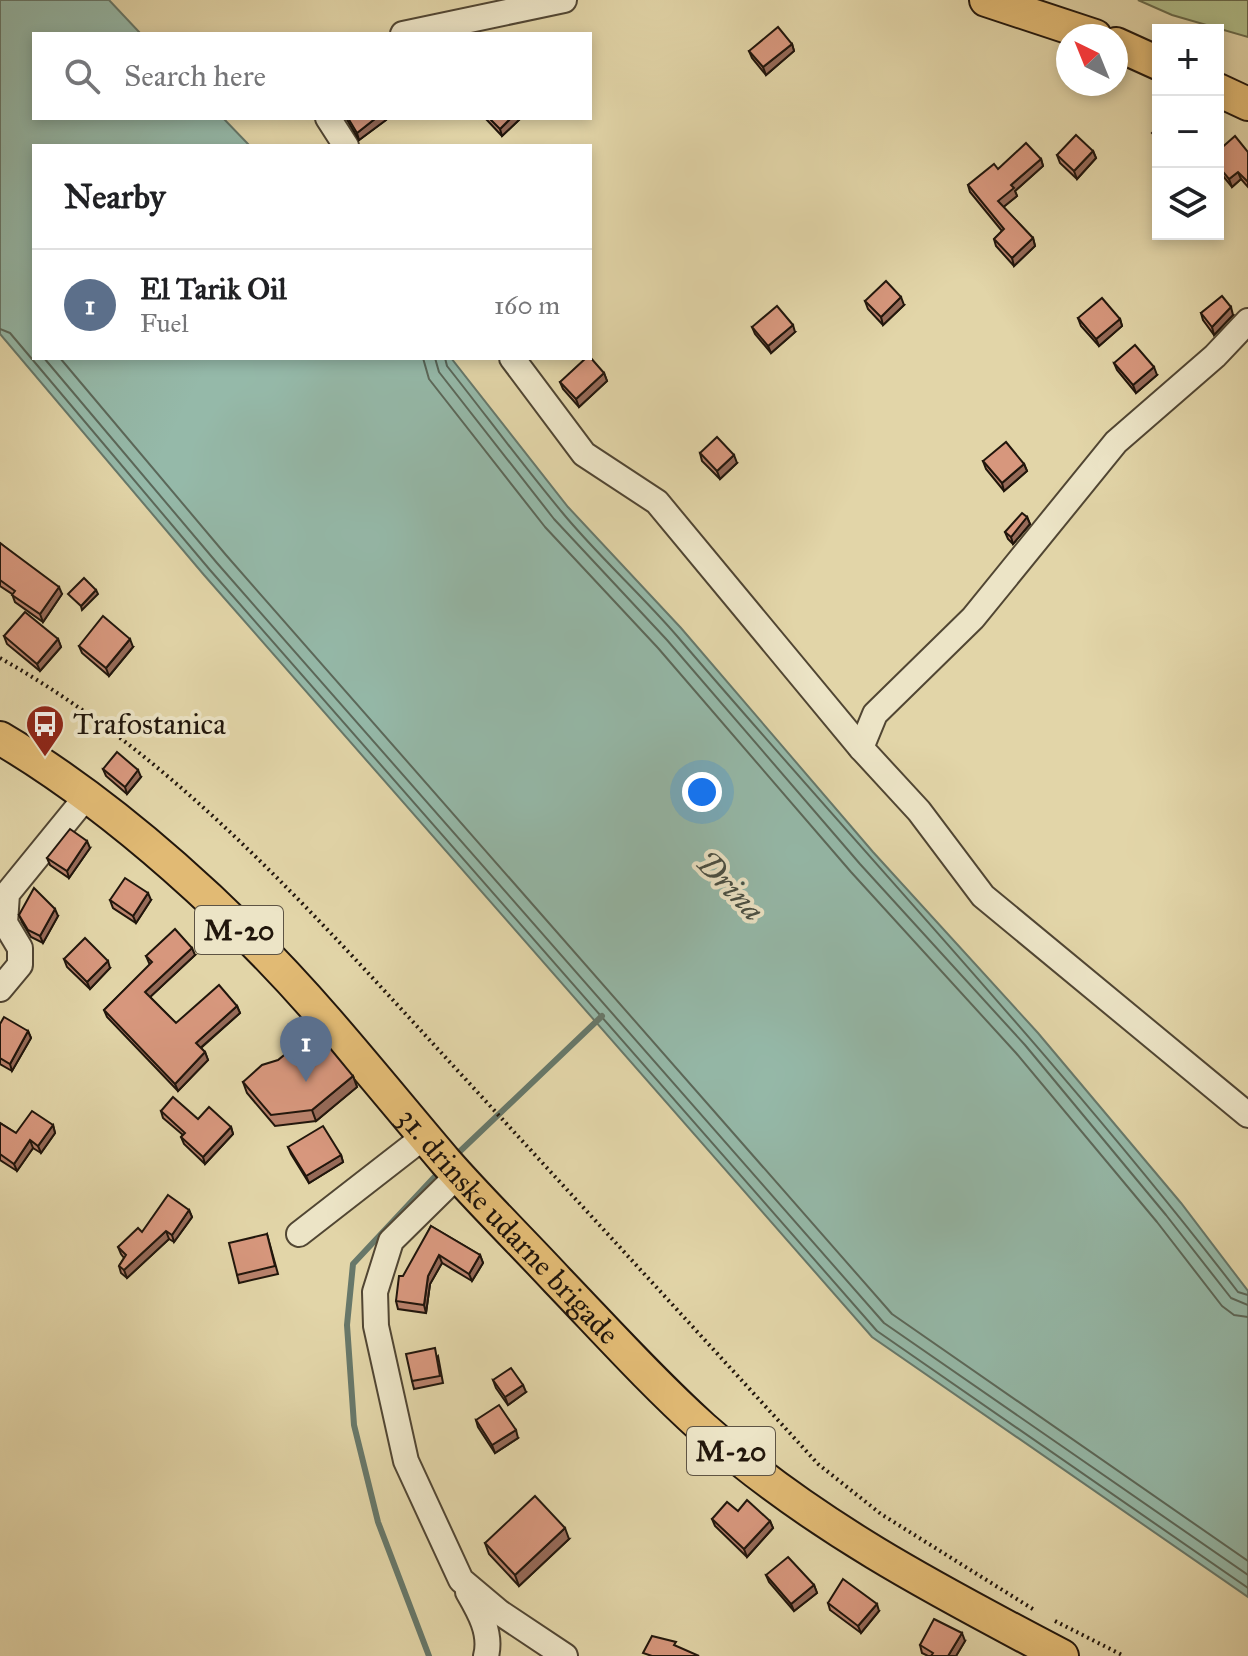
<!DOCTYPE html>
<html lang="en">
<head>
<meta charset="utf-8">
<style>
	:root { --surface:#fff; --page:#f2f2f2; --text:#202124; --muted:#757577; --line:#e0e0e0; --accent:#8f2418 }
	body { margin:0; font-family:"IM FELL Great Primer",serif; background:var(--page); color:var(--text) }
	.controls { position:absolute; right:24px; top:24px; display:grid; overflow:hidden; border-radius:0px; box-shadow:0 4px 12px #0003 }
	.controls button { width:72px; height:72px; display:grid; place-items:center; padding:0; border:0; border-bottom:2px solid var(--line); background:var(--surface); color:var(--text); font:40px sans-serif }
	.compass { position:absolute; left:1056px; top:24px; width:72px; height:72px; border-radius:50%; background:var(--surface); box-shadow:0 4px 12px #0003; rotate:317deg }
	.you { position:absolute; left:702px; top:792px; width:28px; height:28px; margin:-20px; border:6px solid #fff; border-radius:50%; background:#1a73e8; box-shadow:0 0 0 12px #1a73e833 }
	.badge { display:grid; place-items:center; width:52px; height:52px; border-radius:50%; background:var(--accent); color:#fff; font-size:26px; font-weight:700 }
	.pin { position:absolute; translate:-50% -66px; filter:drop-shadow(0 2px 4px #0008) }
	.pin::after { content:''; position:absolute; top:42px; width:28px; height:24px; background:inherit; clip-path:polygon(0 0,100% 0,50% 100%) }
	.list { margin:0; padding:0; list-style:none }
	h2 { display:flex; justify-content:space-between; align-items:center; height:104px; margin:0; padding:0 32px; font-size:34px }
	h2 small { font-size:26px; font-weight:400; color:var(--muted) }
	.list li { display:grid; grid-template-columns:52px 1fr auto; gap:24px; align-items:center; box-sizing:border-box; height:112px; padding:0 32px; border-top:2px solid var(--line) }
	.list b { display:block; font-size:30px; white-space:nowrap }
	.list p { margin:0; font-size:26px; white-space:nowrap; color:var(--muted) }
	.list em { font-size:26px; font-style:normal; color:var(--muted) }
	.icon { flex:none; width:44px; height:44px; fill:none; stroke:currentColor; stroke-width:2; stroke-linecap:round; stroke-linejoin:round }
	.map { position:relative; flex:none; width:1248px; height:1656px; overflow:hidden }
	.search { position:absolute; background:var(--surface); box-shadow:0 4px 12px #0003; left:32px; top:32px; width:560px; height:88px; display:flex; align-items:center; gap:20px; box-sizing:border-box; padding:0 28px; border-radius:0px; color:var(--muted); font-size:30px }
	.panel { position:absolute; background:var(--surface); box-shadow:0 4px 12px #0003; left:32px; top:144px; width:560px; height:216px; border-radius:0px }
	.map>svg:first-child { display:block }
</style>
</head>
<body>
<div class="map">
<svg width="1248" height="1656" viewBox="0 0 1248 1656">
	<rect width="100%" height="100%" fill="#e2d5a8"/>
	<filter id="stains"><feTurbulence type="fractalNoise" baseFrequency=".0025" numOctaves="4"/><feColorMatrix values="0 0 0 0 .2 0 0 0 0 .09 0 0 0 0 .02 0 0 0 .5 -.17"/></filter>
	<radialGradient id="worn" r=".72"><stop offset=".6" stop-color="#630" stop-opacity="0"/><stop offset="1" stop-color="#630" stop-opacity=".3"/></radialGradient>
	<path fill="#b0be8a" stroke="#686a4b" stroke-width="2" d="M1138,0h110v37l-76,-22z"/>
	<path fill="#95b9a9" stroke="#67786a" stroke-width="2" d="M0,0h109l32,34h-107v84h189l27,28h-216v212h417l117,149 113,121 192,224 165,181 143,170 67,88v306l-376,-260 -668,-762 -204,-241z"/>
	<g fill="none" stroke-linecap="round" stroke-linejoin="round">
		<g stroke="#5b685a" stroke-width="2">
			<path d="M0,329l10,4 200,237 667,761 371,257"/>
			<path d="M44,358l173,205 667,760 364,252"/>
			<path d="M60,358l166,197 666,759 356,247"/>
			<path d="M423,358l6,21 116,148 113,121 193,224 165,181 141,169 65,84 12,9 14,2"/>
			<path d="M435,358l4,14 115,147 113,121 193,224 165,181 141,170 65,83 17,7"/>
			<path d="M445,358l2,8c38,48 75,98 114,145 36,44 79,82 116,125 187,219 386,428 561,656l10,3"/>
		</g>
		<g stroke="#67786a" stroke-width="6">
			<path d="M454,1157l148,-141"/>
			<path d="M429,1656l-51,-134 -24,-97 -7,-100 6,-61 87,-93"/>
		</g>
		<defs>
			<g id="minor">
				<path d="M403,34l161,-34"/>
				<path d="M328,118l18,28"/>
				<path d="M1248,321l-33,35 -99,86 -143,176 -98,96 -14,34 58,63 64,85 265,219"/>
				<path d="M512,358l72,96 73,48 204,246"/>
				<path d="M0,989l20,-24v-17l-15,-25 2,-29 79,-97"/>
				<path d="M458,1175l-67,66 -16,51 1,34 30,135 55,119 38,32 66,44"/>
				<path d="M299,1234l126,-98"/>
				<path d="M468,1592c11,19 24,41 18,64"/>
			</g>
			<g id="major">
				<path d="M986,0l109,36"/>
				<path d="M1116,44l42,19"/>
				<path d="M1218,90l30,14"/>
				<path id="s1" d="M0,738c117,69 238,180 327,283 40,46 79,94 119,141 36,41 75,79 112,119 48,50 94,101 145,147 106,95 233,162 359,228"/>
			</g>
		</defs>
		<use href="#minor" stroke="#514633" stroke-width="28"/>
		<use href="#major" stroke="#21160c" stroke-width="36"/>
		<g stroke="#21160c" stroke-width="4" stroke-dasharray="2 4" stroke-linecap="butt">
			<path d="M0,658c176,99 312,254 447,401 124,135 248,270 371,405l63,50 155,97"/>
			<path d="M1055,1621l69,35"/>
		</g>
		<use href="#minor" stroke="#ece4c6" stroke-width="24"/>
		<use href="#major" stroke="#e1ba74" stroke-width="32"/>
	</g>
	<g fill="#b9826c" stroke="#21160c" stroke-width="2">
		<path d="M792,44l2,7 -28,24 -14,-17 -3,-7z"/>
		<path d="M346,118h39l1,2 -27,20z"/>
		<path d="M485,118h36l-19,18z"/>
		<path d="M1093,151l3,7 -19,21 -17,-16 -3,-8z"/>
		<path d="M1218,151l30,1v35l-7,-8 -9,8 -14,-17z"/>
		<path d="M1041,159l2,7 -28,25 2,5 -14,11 30,31 2,8 -21,20 -18,-20 -2,-7 8,-8 -32,-39 -2,-7 30,-16z"/>
		<path d="M865,301l39,4 -21,20 -15,-16z"/>
		<path d="M1201,313l32,2 -19,20 -11,-15z"/>
		<path d="M1078,318l42,1 2,7 -23,20 -18,-20z"/>
		<path d="M752,327l43,5 -24,21 -16,-19z"/>
		<path d="M1114,363l43,12 -21,18 -19,-23z"/>
		<path d="M604,373l3,8 -28,26 -16,-18 -3,-7z"/>
		<path d="M700,453l37,10 -17,16 -18,-18z"/>
		<path d="M983,461l41,3 3,7 -23,20 -18,-22z"/>
		<path d="M1027,517l3,7 -17,20 -5,-5 -3,-7z"/>
		<path d="M0,543l62,51 -19,28 -28,-20 -3,-8 -12,-8z"/>
		<path d="M4,636l54,3 3,8 -21,24 -33,-27z"/>
		<path d="M79,646l54,1 -24,29 -27,-23z"/>
		<path d="M103,769l38,8 -14,17 -21,-18z"/>
		<path d="M90,848l-21,30 -19,-13 -3,-7z"/>
		<path d="M110,900h41l-15,23 -23,-15z"/>
		<path d="M19,915l39,1 -15,27 -12,-6 -9,-15z"/>
		<path d="M195,955l-45,42 26,26 61,-17 3,7 -39,35 4,4 3,8 -30,31 -71,-74 -3,-7 46,-45 -4,-9z"/>
		<path d="M64,959l46,9 -20,21 -23,-22z"/>
		<path d="M0,1024l28,7 3,7 -19,33 -12,-7z"/>
		<path d="M353,1076l4,11 -41,34 -41,5 -28,-33 -4,-11z"/>
		<path d="M161,1111l70,16 2,7 -28,30 -21,-20 -3,-7 2,-2 -20,-17z"/>
		<path d="M0,1123l16,10 37,-8 2,8 -14,20 -8,-5 -16,23 -17,-11z"/>
		<path d="M288,1147l53,8 2,7 -34,21 -18,-29z"/>
		<path d="M189,1210l3,7 -18,25 -5,-3 -42,39 -6,-5 -2,-7 5,-8 -3,-4 -3,-7 24,-15z"/>
		<path d="M431,1226l49,29 3,8 -11,18 -30,-18 -12,21 -4,29 -28,-4 -2,-8z"/>
		<path d="M267,1234l11,40 -39,9 -2,-8z"/>
		<path d="M438,1356l5,27 -29,6 -2,-8z"/>
		<path d="M493,1380l33,12 -18,13 -12,-17z"/>
		<path d="M476,1420l42,18 -23,15 -17,-26z"/>
		<path d="M738,1511l32,10 3,7 -26,29 -32,-31 -3,-7z"/>
		<path d="M569,1539l-50,47 -30,-32 -4,-11z"/>
		<path d="M766,1575l48,10 3,8 -23,18 -25,-29z"/>
		<path d="M828,1603l51,8 -18,22 -31,-23z"/>
		<path d="M965,1641l-9,15h-28l-6,-3 -2,-8z"/>
	</g>
	<g fill="#966a58" stroke="#21160c" stroke-width="2">
		<path d="M792,44l2,7 -28,24 -3,-8z"/>
		<path d="M376,118h9l1,2 -27,20 -2,-7z"/>
		<path d="M511,118h10l-19,18 -2,-7z"/>
		<path d="M1093,151l3,7 -19,21 -3,-8z"/>
		<path d="M1041,159l2,7 -28,25 2,5 -16,13 -3,-8 13,-16z"/>
		<path d="M1238,172l3,7 -9,8 -3,-8z"/>
		<path d="M1033,238l2,8 -21,20 -2,-8z"/>
		<path d="M901,297l3,8 -21,20 -2,-8z"/>
		<path d="M1231,307l2,8 -19,20 -2,-8z"/>
		<path d="M1120,319l2,7 -23,20 -3,-7z"/>
		<path d="M793,325l2,7 -24,21 -3,-7z"/>
		<path d="M1154,367l3,8 -21,18 -3,-8z"/>
		<path d="M604,373l3,8 -28,26 -3,-8z"/>
		<path d="M734,455l3,8 -17,16 -3,-8z"/>
		<path d="M1024,464l3,7 -23,20 -2,-8z"/>
		<path d="M1027,517l3,7 -17,20 -2,-7z"/>
		<path d="M59,587l3,7 -19,28 -3,-8z"/>
		<path d="M96,590l2,4 -16,16 -1,-4z"/>
		<path d="M58,639l3,8 -21,24 -3,-7z"/>
		<path d="M130,639l3,8 -24,29 -3,-8z"/>
		<path d="M138,770l3,7 -14,17 -2,-7z"/>
		<path d="M87,841l3,7 -21,30 -2,-7z"/>
		<path d="M148,893l3,7 -15,23 -3,-7z"/>
		<path d="M55,909l3,7 -15,27 -3,-7z"/>
		<path d="M192,948l3,7 -47,44 -3,-7z"/>
		<path d="M108,961l2,7 -20,21 -3,-7z"/>
		<path d="M237,1006l3,7 -42,37 -2,-7z"/>
		<path d="M28,1031l3,7 -19,33 -2,-7z"/>
		<path d="M205,1052l3,8 -30,31 -3,-7z"/>
		<path d="M353,1076l4,11 -41,34 -4,-11z"/>
		<path d="M53,1125l2,8 -14,20 -3,-7z"/>
		<path d="M231,1127l2,7 -28,30 -2,-7z"/>
		<path d="M30,1140l3,8 -16,23 -3,-7z"/>
		<path d="M341,1155l2,7 -34,21 -3,-7z"/>
		<path d="M189,1210l3,7 -18,25 -2,-7z"/>
		<path d="M166,1231l3,8 -42,39 -3,-8z"/>
		<path d="M439,1255l3,8 -12,21 -4,29 -2,-8 4,-29z"/>
		<path d="M480,1255l3,8 -11,18 -3,-7z"/>
		<path d="M523,1385l3,7 -18,13 -3,-8z"/>
		<path d="M516,1430l2,8 -23,15 -3,-8z"/>
		<path d="M770,1521l3,7 -26,29 -3,-8z"/>
		<path d="M565,1528l4,11 -50,47 -4,-11z"/>
		<path d="M814,1585l3,8 -23,18 -3,-7z"/>
		<path d="M877,1604l2,7 -18,22 -3,-7z"/>
		<path d="M962,1633l3,8 -9,15h-8z"/>
	</g>
	<g fill="#d7977d" stroke="#21160c" stroke-width="2">
		<path d="M778,27l14,17 -29,23 -14,-16z"/>
		<path d="M348,118h28l-19,15z"/>
		<path d="M489,118h22l-11,11z"/>
		<path d="M1158,127v12l-6,-6z"/>
		<path d="M1076,135l17,16 -19,20 -17,-16z"/>
		<path d="M1235,136l13,16v30l-10,-10 -9,7 -11,-13v-15z"/>
		<path d="M1026,143l15,16 -30,26 3,3 -16,13 35,37 -21,20 -18,-19 10,-10 -36,-44 26,-21 4,5z"/>
		<path d="M886,281l15,16 -20,20 -16,-16z"/>
		<path d="M1222,296l9,11 -19,20 -11,-14z"/>
		<path d="M1102,298l18,21 -24,20 -18,-21z"/>
		<path d="M777,306l16,19 -25,21 -16,-19z"/>
		<path d="M1135,345l19,22 -21,18 -19,-22z"/>
		<path d="M590,357l14,16 -28,26 -16,-17 26,-24z"/>
		<path d="M717,437l17,18 -17,16 -17,-18z"/>
		<path d="M1006,442l18,22 -22,19 -19,-22z"/>
		<path d="M1022,513l5,4 -16,20 -6,-5z"/>
		<path d="M0,543l59,44 -19,27 -28,-19 3,-4 -15,-11z"/>
		<path d="M84,578l12,12 -15,16 -13,-12z"/>
		<path d="M25,612l33,27 -21,25 -33,-28z"/>
		<path d="M103,616l27,23 -24,29 -27,-22z"/>
		<path d="M117,752l21,18 -13,17 -22,-18z"/>
		<path d="M70,829l17,12 -20,30 -20,-13z"/>
		<path d="M125,878l23,15 -15,23 -23,-16z"/>
		<path d="M34,888l21,21 -15,27 -12,-6 -9,-15z"/>
		<path d="M175,929l17,19 -47,44 31,31 43,-38 18,21 -41,37 9,9 -30,32 -71,-74 48,-48 -6,-6z"/>
		<path d="M85,938l23,23 -21,21 -23,-23z"/>
		<path d="M4,1017l24,14 -18,33 -10,-6v-34z"/>
		<path d="M315,1030l38,46 -41,34 -41,5 -28,-33 19,-17 16,-5z"/>
		<path d="M173,1097l25,22 11,-12 22,20 -28,30 -22,-20 4,-4 -24,-22z"/>
		<path d="M32,1111l21,14 -15,21 -8,-6 -16,24 -14,-10v-31l16,10z"/>
		<path d="M323,1126l18,29 -35,21 -18,-29z"/>
		<path d="M168,1195l21,15 -17,25 -6,-4 -42,39 -5,-4 7,-11 -8,-8 20,-19 4,4z"/>
		<path d="M431,1226l49,29 -11,19 -30,-19 -11,21 -4,29 -28,-4 3,-25h4z"/>
		<path d="M267,1234l8,32 -38,9 -8,-32z"/>
		<path d="M435,1348l5,28 -28,5 -6,-27z"/>
		<path d="M511,1368l12,17 -18,12 -12,-17z"/>
		<path d="M499,1405l17,25 -24,15 -16,-25z"/>
		<path d="M535,1496l30,32 -50,47 -30,-32z"/>
		<path d="M747,1500l23,21 -26,28 -32,-30 15,-17 11,9z"/>
		<path d="M788,1557l26,28 -23,19 -25,-29z"/>
		<path d="M843,1579l34,25 -19,22 -30,-23z"/>
		<path d="M934,1619l28,14 -14,23h-17l2,-3 -13,-8z"/>
		<path d="M652,1636l24,6 -2,3 25,11h-47l-9,-3z"/>
	</g>
	<defs>
		<symbol id="bus-pin" viewBox="-11 -11 22 30"><path d="M0 17L-7.5 6A9.5 9.5 0 1 1 7.5 6Z" fill="#8f2418" stroke="#ece4c6"/><path d="M-5-6H5V4H4V6H2V4H-2V6H-4V4H-5ZM-3.5-4V0h7V-4ZM-3.5 1.2v1.5H-2V1.2ZM2 1.2v1.5H3.5V1.2Z" fill="#fff"/></symbol>
	</defs>
	<g fill-rule="evenodd">
		<use href="#bus-pin" x="23" y="702" width="44" height="60"/>
	</g>
	<g text-anchor="middle" dominant-baseline="central" stroke-width="8" stroke-linejoin="round" paint-order="stroke">
		<g fill="#ece4c6" stroke="#5e5444" stroke-width="2">
			<rect x="195" y="906" width="88" height="48" rx="6"/>
			<rect x="687" y="1427" width="88" height="48" rx="6"/>
		</g>
		<g font-size="28" font-weight="bold" fill="#21160c">
			<text x="239" y="930">M-20</text>
			<text x="731" y="1451">M-20</text>
		</g>
		<g font-size="30" fill="#21160c" stroke="#ece4c6" text-anchor="start">
			<text x="73" y="724">Trafostanica</text>
		</g>
		<g font-size="30" fill="#21160c" stroke="#ece4c6">
			<text stroke="none"><textPath href="#s1" startOffset="708">31. drinske udarne brigade</textPath></text>
		</g>
		<g font-size="32" font-style="italic" fill="#4a4f43" stroke="#ece4c6">
			<text transform="translate(730 886) rotate(46)">Drina</text>
		</g>
	</g>
	<rect width="100%" height="100%" filter="url(#stains)"/>
	<rect width="100%" height="100%" fill="url(#worn)"/>
</svg>
<div class="controls">
<button>+</button>
<button>−</button>
<button><svg class="icon" aria-label="layers" viewBox="0 0 24 24"><path d="M12 4l9 5-9 5-9-5zM3 14l9 5 9-5"/></svg></button>
</div>
<svg class="compass" viewBox="-18 -18 36 36"><path d="M0-13l5 13h-10z" fill="#e53935"/><path d="M0 13l5-13h-10z" fill="#757577"/></svg>
<div class="you"></div>
<div class="pin badge" style="left:306px;top:1082px;background:#5c6f8a">1</div>
<div class="search"><svg class="icon" aria-label="search" viewBox="0 0 24 24"><circle cx="10" cy="10" r="6"/><path d="M15 15l6 6"/></svg>Search here</div>
<section class="panel">
<h2>Nearby<small></small></h2>
<ul class="list">
<li><span class="badge" style="background:#5c6f8a">1</span><div><b>El Tarik Oil</b><p>Fuel</p></div><em>160 m</em></li>
</ul>
</section>
</div>
</body>
</html>
